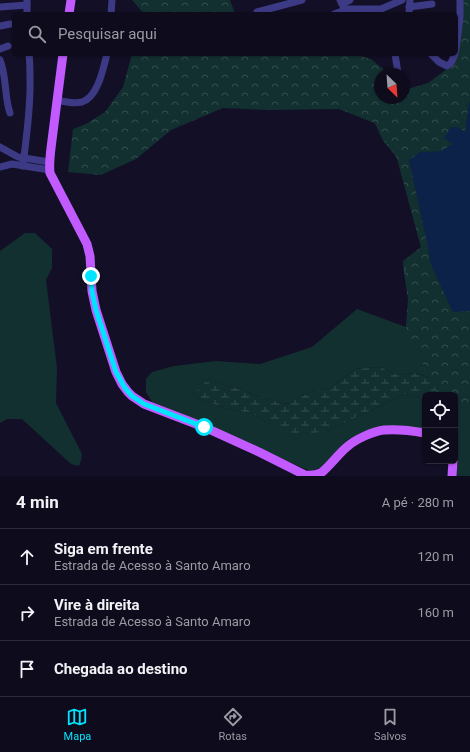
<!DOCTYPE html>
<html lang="pt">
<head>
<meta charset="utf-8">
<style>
	:root { --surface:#0e0b1c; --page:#171425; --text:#f1f3f6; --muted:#9b9ba3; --line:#2e2b3b; --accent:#00e5ff }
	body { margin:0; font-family:Roboto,sans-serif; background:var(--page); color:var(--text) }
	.controls { position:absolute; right:12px; bottom:12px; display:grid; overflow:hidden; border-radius:6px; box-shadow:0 1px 3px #0004 }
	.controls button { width:36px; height:36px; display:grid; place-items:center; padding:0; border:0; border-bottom:1px solid var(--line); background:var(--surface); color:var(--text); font:20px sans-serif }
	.compass { position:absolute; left:374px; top:68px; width:36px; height:36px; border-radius:50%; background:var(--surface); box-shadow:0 1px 3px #0004; rotate:155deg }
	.stop { position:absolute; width:12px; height:12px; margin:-9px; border:3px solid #00e5ff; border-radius:50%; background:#fff }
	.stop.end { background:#00e5ff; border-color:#fff; box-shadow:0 1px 4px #0008 }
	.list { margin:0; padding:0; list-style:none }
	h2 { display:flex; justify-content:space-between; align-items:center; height:52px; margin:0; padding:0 16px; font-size:17px }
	h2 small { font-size:13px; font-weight:400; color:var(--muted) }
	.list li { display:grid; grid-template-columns:26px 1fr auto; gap:12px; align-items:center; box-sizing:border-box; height:56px; padding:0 16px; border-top:1px solid var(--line) }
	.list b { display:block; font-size:15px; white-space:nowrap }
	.list p { margin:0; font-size:13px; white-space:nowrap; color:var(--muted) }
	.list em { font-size:13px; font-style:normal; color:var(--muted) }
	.icon { flex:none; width:22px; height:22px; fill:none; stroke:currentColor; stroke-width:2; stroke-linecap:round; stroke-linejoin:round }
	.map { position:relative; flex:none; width:470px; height:476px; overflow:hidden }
	.search { position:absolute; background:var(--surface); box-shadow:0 1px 3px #0004; left:12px; right:12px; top:12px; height:44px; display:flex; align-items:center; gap:10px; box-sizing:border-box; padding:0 14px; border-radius:6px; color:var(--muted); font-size:15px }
	.sheet { height:220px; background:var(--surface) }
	nav { display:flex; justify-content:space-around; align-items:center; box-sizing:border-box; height:56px; border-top:1px solid var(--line); background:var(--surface); font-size:11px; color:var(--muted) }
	nav a { display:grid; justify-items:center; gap:2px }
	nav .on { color:var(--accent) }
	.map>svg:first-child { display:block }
</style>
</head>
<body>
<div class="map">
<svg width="470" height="476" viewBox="0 0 470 476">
	<defs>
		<pattern id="wetland-marsh" width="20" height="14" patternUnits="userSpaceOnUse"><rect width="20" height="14" fill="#12302f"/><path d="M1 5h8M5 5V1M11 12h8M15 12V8" fill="none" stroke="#344d4e"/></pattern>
		<pattern id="park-crowns" width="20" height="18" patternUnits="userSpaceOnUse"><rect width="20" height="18" fill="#12302f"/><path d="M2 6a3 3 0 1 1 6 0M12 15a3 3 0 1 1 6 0" fill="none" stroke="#344d4e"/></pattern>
	</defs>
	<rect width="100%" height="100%" fill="#130f26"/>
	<g fill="#12302f">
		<path d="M25,233h10l17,16v19l-6,12 11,88 -1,35 26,51 -1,7 -2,5 -8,-2 -49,-45h-15l-7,4v-172z"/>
		<path d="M357,309l49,18 10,13 6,23 7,14 -14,-4 -17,2 -18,-8 -25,2 -25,19 -20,4 -23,12 -33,-9 -14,-8 -10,1 -21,-10 -16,17 9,5 24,8 27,6 21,12 53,5 78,-37 20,4v32h-54l-24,10 -27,28 -10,3 -158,-69 -6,-10v-13l6,-7 22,-6 42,-5 44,3 52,-17z"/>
		<path d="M455,402l15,8v66h-14l2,-16 -3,-10z"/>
	</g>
	<path fill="url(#wetland-marsh)" d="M380,98h10l65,297h-30v3l-20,-4 -78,37 -28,4 -25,-9 -21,-12 -27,-6 -24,-8 -9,-5 16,-17 21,10 10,-1 14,8 33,9 23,-12 20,-4 25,-19 25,-2 18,8 17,-2 13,4 -6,-14 -6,-23 -10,-13 6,-29 -8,-25 -1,-12 18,-14 -24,-89 -15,-19 -7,-16 -49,-19z"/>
	<g fill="url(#park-crowns)">
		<path d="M132,0h98l5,14h-91z"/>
		<path d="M458,0h12v411l-15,-6v-10h-16l-14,-26 -19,-42 2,-28 -4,-26 17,-26 -24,-89 -22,-35 -35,-14 -72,1 -45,-2 -52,22 -35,29 -35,16 -33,-3 5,-43 13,-5 19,-12 18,-25 9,-33h222l17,5 18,15h-9v24h24v-12l4,3 20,-6 23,-17 3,-12z"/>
	</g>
	<path fill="#0c2248" d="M470,100v211l-17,1 -22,-47 -4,-23 -18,-82 11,-8 21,-1 12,-7 -9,-6 7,-11h6l8,5 4,-29z"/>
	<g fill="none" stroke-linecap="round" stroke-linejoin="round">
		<g stroke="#3d3a85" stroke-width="7">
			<path d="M27,0v14"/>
			<path d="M340,0l6,12"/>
			<path d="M342,4l8,-4"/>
			<path d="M0,7l27,-2"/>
			<path d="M409,7l23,-3"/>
			<path d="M257,12l45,-12"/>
			<path d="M111,14l1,-14"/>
			<path d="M334,14l14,-5h33l21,-9"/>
			<path d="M409,14l1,-14"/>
			<path d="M0,26l10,-2"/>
			<path d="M0,49l8,-3"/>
			<path d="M456,50l4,-33v-17"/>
			<path d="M395,54l3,19"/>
			<path d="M431,54l8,8 8,4 4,-3 4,-9"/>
			<path d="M0,60c7,17 4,36 10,53"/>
			<path d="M57,100c8,2 17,4 25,2 16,-5 21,-33 25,-48"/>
			<path d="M0,147l18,10 31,5"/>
			<path d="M23,166c3,-29 8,-58 7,-87 0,-8 0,-17 -1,-25"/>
			<path d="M0,167l12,-3 38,6"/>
		</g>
		<g stroke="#c25bff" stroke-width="9">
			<path d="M69,14l2,-14"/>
			<path d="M63,54l-12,94c-1,9 -2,17 -1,25l37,71 3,12 2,35 4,19 20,62 6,12 6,8 4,4 12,8 60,23 55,25 46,23c6,1 11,0 16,-2 10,-8 17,-19 27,-27 8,-7 26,-15 36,-16 12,-1 30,1 41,3"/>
			<path d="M452,476l1,-15"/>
		</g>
	</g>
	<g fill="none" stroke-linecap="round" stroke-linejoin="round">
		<path stroke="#00e5ff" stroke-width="5" d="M91,276l1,15 4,19 20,62 9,16 7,8 12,8 60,23"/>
	</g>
</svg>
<div class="controls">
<button><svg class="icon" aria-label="locate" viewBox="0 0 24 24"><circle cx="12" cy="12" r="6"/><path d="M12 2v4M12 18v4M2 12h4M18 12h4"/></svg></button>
<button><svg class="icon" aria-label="layers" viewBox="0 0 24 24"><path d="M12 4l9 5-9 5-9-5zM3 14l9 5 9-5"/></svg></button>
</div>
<svg class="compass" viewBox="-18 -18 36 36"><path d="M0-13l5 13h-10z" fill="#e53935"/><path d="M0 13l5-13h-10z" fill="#9b9ba3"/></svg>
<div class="stop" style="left:204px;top:427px"></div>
<div class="stop end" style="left:91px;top:276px"></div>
<div class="search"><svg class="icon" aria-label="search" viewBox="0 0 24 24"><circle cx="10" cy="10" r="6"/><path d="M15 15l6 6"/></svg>Pesquisar aqui</div>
</div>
<section class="sheet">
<h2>4 min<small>A pé · 280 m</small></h2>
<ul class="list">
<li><svg class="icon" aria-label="ahead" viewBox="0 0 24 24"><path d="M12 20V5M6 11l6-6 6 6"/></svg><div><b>Siga em frente</b><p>Estrada de Acesso à Santo Amaro</p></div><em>120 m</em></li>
<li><svg class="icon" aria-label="right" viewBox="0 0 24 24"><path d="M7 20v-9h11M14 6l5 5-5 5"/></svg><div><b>Vire à direita</b><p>Estrada de Acesso à Santo Amaro</p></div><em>160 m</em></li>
<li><svg class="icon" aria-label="arrive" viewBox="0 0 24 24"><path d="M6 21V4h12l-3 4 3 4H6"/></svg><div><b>Chegada ao destino</b></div></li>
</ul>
</section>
<nav>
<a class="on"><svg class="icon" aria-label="map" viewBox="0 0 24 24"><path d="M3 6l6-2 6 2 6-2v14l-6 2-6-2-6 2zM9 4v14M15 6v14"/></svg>Mapa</a>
<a><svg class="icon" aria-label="directions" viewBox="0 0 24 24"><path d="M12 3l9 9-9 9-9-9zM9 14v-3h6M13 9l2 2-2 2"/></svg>Rotas</a>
<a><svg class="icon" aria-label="saved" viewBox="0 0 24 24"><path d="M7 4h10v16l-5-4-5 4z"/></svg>Salvos</a>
</nav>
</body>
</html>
